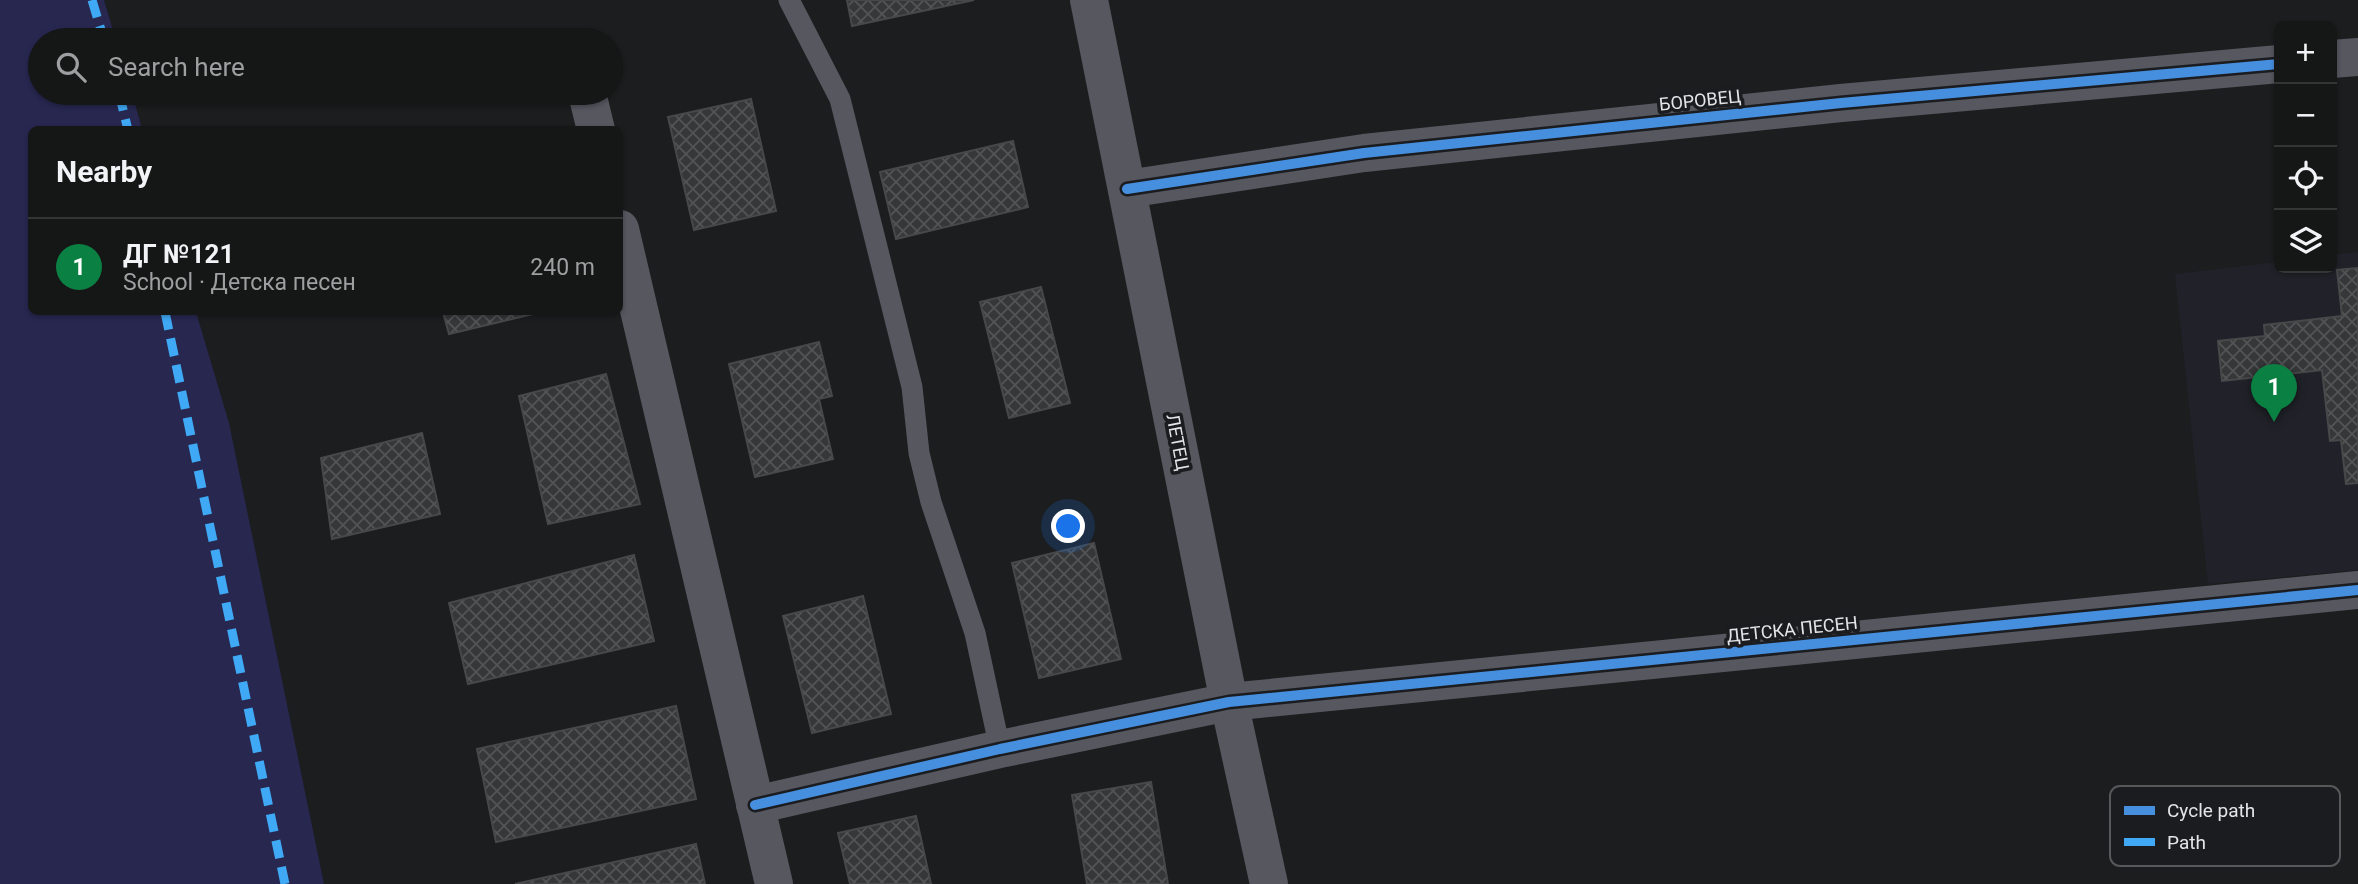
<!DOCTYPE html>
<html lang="en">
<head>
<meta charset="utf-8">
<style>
	:root { --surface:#151616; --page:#1e1f1f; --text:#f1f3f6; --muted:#9d9fa1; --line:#343535; --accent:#0b8043 }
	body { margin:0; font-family:Roboto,sans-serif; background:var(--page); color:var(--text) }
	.controls { position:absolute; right:21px; top:21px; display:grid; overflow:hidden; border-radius:10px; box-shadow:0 2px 5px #0004 }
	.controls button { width:63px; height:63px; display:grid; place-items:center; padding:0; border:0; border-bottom:2px solid var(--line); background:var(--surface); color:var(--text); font:35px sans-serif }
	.you { position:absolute; left:1069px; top:527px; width:24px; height:24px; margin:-18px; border:5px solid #fff; border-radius:50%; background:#1a73e8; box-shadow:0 0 0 10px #1a73e833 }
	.badge { display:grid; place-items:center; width:46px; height:46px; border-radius:50%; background:var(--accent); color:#fff; font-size:23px; font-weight:700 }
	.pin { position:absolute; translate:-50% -58px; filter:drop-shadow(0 2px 4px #0008) }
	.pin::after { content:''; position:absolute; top:37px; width:24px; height:21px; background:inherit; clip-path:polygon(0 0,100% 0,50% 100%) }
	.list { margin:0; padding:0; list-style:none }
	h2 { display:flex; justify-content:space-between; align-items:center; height:91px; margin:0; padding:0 28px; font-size:30px }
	h2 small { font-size:23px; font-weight:400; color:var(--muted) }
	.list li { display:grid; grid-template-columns:46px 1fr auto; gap:21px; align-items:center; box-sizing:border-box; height:98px; padding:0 28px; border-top:2px solid var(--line) }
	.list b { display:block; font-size:26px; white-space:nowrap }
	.list p { margin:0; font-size:23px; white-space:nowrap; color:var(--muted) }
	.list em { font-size:23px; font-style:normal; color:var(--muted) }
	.icon { flex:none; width:38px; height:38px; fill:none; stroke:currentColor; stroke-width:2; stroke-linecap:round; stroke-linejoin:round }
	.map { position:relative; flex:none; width:2358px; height:884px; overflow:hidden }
	.search { position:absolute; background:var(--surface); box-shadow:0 2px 5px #0004; left:28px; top:28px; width:595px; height:77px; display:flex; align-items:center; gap:18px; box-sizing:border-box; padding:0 24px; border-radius:38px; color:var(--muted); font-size:26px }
	.panel { position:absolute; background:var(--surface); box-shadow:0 2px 5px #0004; left:28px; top:126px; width:595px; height:189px; border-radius:10px }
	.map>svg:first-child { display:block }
</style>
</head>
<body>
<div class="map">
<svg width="2358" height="884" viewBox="0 0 2358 884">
	<defs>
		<pattern id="building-cross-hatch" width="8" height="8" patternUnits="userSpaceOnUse" patternTransform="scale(1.75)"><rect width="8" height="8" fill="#363738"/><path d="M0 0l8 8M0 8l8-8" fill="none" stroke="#535455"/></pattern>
	</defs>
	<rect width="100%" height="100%" fill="#1c1d1e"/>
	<path fill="#212229" d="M2358,252v318l-150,14 -33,-310 104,-12v6h53v-13z"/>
	<path fill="#272750" d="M0,0h104l12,40h-76v53h92l10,36 -110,1v182h164l33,111 95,461h-324z"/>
	<g fill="url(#building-cross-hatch)" stroke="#474849" stroke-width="2">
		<path d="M847,0h127l-122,26z"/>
		<path d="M751,99l25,112 -82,19 -26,-113z"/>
		<path d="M1013,141l15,66 -132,32 -16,-67z"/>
		<path d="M2358,268v215l-12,1 -5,-44 -11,1 -8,-71 -100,11 -4,-40 47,-5 -1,-11 78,-9 -5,-46z"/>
		<path d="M1041,287l29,116 -61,15 -29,-116z"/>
		<path d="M443,312h98l-92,22z"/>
		<path d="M819,342l13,54 -13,3 14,60 -78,18 -26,-113z"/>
		<path d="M606,374l34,130 -92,20 -29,-128z"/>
		<path d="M422,433l18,81 -108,25 -11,-81z"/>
		<path d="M1094,543l27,116 -82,19 -27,-115z"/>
		<path d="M634,555l20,86 -186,43 -19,-81z"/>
		<path d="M863,596l28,118 -79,19 -29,-117z"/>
		<path d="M676,706l20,93 -200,43 -19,-93z"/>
		<path d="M1151,782l17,102h-81l-15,-89z"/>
		<path d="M916,816l15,68h-81l-12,-51z"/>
		<path d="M696,844l9,40h-190z"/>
	</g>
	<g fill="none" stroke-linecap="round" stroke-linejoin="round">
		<path stroke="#56575f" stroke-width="21" d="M789,0l51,99 72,288 7,66 12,49 44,131 25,116"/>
		<g stroke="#56575f" stroke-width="38">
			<path d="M1089,0l140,702 40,182"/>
			<path d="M2332,59l26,-2"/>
			<path d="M587,93l9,37"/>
			<path d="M1127,189l237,-36 477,-50 438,-39"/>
			<path d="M620,229l154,655"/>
			<path d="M755,805l245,-56 229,-47 1129,-112"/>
		</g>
		<g stroke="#3fa9f5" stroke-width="9" stroke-dasharray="18 9" stroke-linecap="butt">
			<path d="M92,0l12,40"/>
			<path d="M119,93l9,37"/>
			<path d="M165,312l120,572"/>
		</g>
		<defs>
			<g id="cycleway">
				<path d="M1127,189l237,-36 477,-50 438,-39"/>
				<path d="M755,805l245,-56 229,-47 1129,-112"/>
			</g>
		</defs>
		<use href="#cycleway" stroke="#1b1c1f" stroke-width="15"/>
		<use href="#cycleway" stroke="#468fdf" stroke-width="10"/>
	</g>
	<g text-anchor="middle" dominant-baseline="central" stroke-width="7" stroke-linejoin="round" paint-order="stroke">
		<g font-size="18" fill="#e5e5e7" stroke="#1b1c1f">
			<text transform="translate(1700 100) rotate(-6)">БОРОВЕЦ</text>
			<text transform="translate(1178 442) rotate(79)">ЛЕТЕЦ</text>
			<text transform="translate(1792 629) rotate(-6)">ДЕТСКА ПЕСЕН</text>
		</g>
	</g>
	<rect x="2110" y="786" width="230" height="80" rx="10" fill="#1b1c1f" stroke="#58585b" stroke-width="2"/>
	<rect x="2124" y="806" width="31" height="9" fill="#468fdf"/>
	<rect x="2124" y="838" width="31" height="8" fill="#3fa9f5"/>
	<g font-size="19" fill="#e5e5e7">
		<text x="2167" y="817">Cycle path</text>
		<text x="2167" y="849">Path</text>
	</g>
</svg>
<div class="controls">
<button>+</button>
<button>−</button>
<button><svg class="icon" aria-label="locate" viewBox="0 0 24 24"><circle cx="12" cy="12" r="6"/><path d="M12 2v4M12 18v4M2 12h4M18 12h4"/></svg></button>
<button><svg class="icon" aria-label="layers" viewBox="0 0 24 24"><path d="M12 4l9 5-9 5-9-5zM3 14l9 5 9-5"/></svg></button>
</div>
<div class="you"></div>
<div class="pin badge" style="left:2274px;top:422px">1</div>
<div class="search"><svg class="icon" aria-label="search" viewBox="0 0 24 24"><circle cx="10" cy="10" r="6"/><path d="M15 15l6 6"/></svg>Search here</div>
<section class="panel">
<h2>Nearby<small></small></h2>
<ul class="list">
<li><span class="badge">1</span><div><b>ДГ №121</b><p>School · Детска песен</p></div><em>240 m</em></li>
</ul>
</section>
</div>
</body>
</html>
